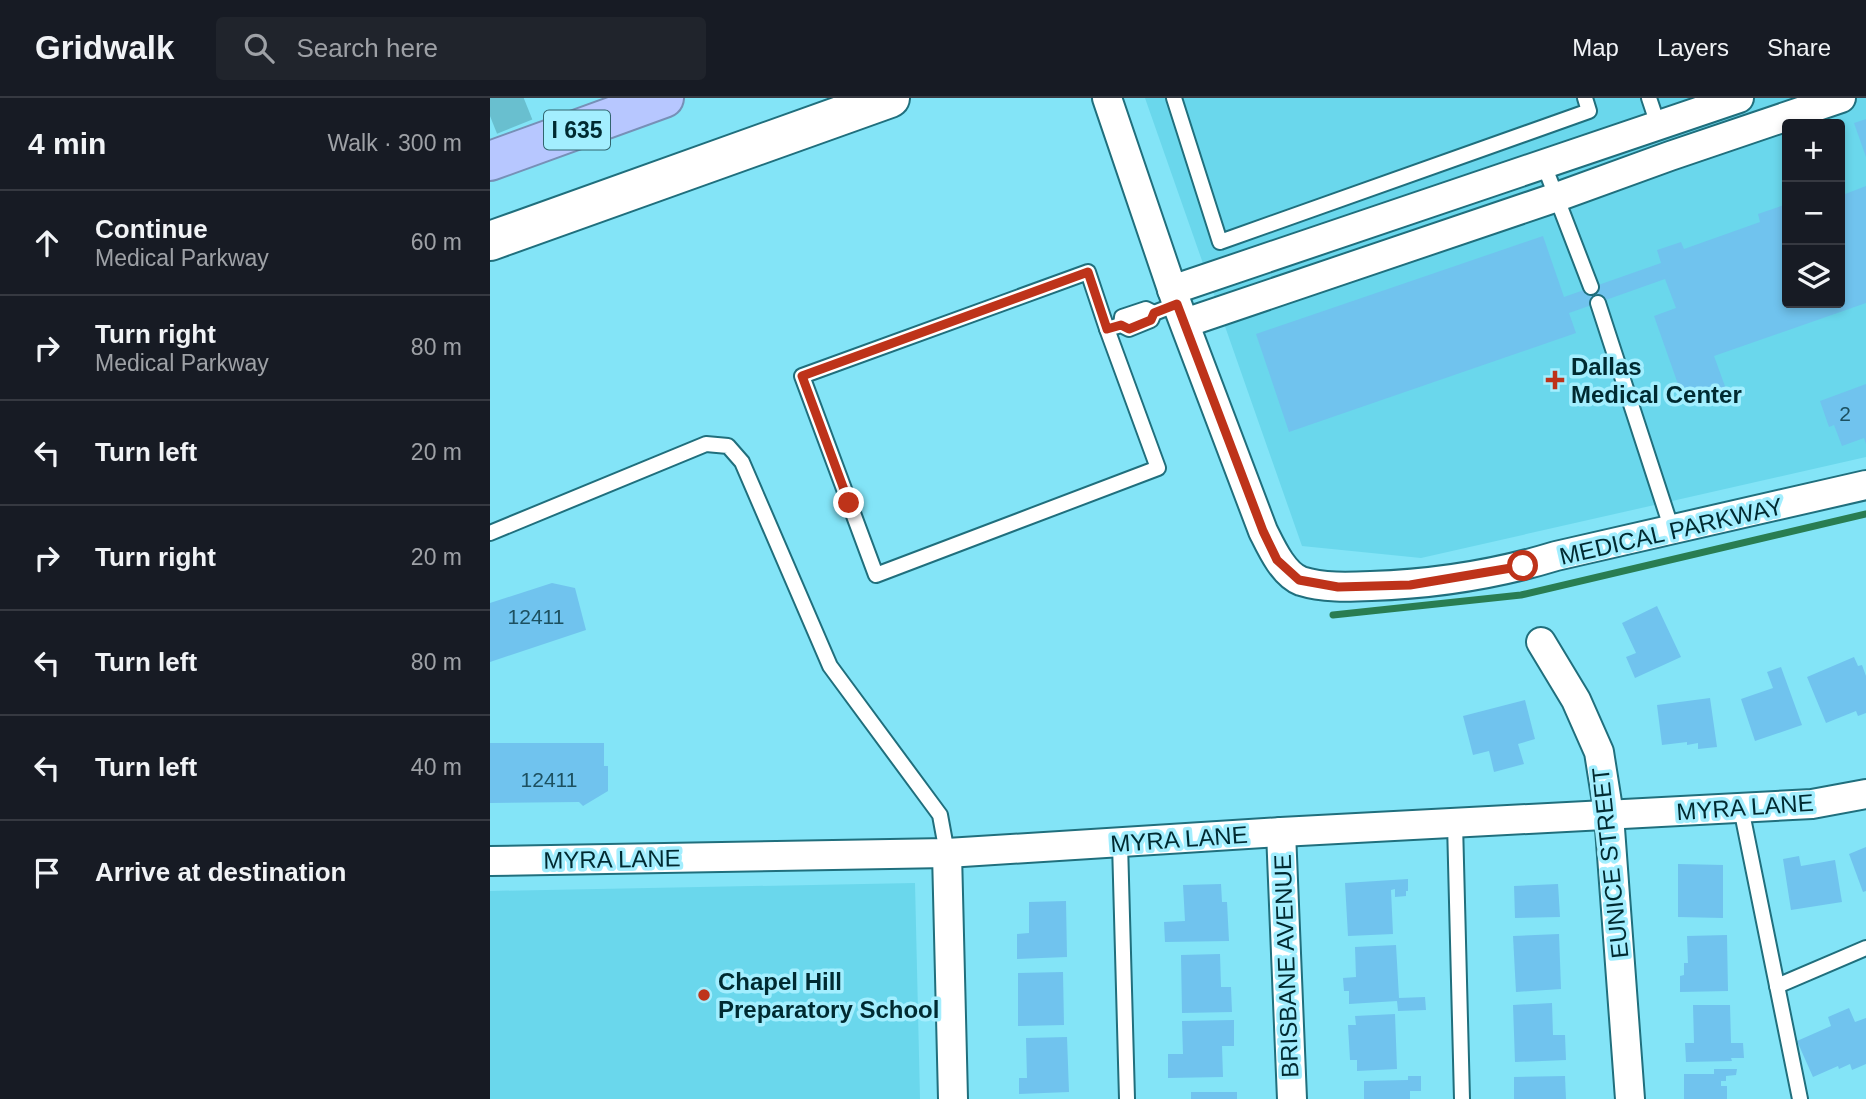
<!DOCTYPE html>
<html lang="en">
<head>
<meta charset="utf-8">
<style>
	:root { --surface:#171b24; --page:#20242c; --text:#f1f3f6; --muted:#9ea1a6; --line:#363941 }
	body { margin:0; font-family:Helvetica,sans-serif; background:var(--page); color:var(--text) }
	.controls { position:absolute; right:21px; top:21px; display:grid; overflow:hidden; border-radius:7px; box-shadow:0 4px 10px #0003 }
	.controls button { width:63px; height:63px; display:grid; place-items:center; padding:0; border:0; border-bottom:2px solid var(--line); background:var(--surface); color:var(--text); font:35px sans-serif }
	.stop { position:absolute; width:21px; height:21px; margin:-16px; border:5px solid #be331a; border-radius:50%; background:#fff }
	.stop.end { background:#be331a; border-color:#fff; box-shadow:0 2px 7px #0008 }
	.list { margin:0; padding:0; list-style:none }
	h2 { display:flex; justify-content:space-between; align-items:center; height:91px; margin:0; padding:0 28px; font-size:30px }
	h2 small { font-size:23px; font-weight:400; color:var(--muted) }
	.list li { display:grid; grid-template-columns:46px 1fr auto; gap:21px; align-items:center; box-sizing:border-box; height:105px; padding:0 28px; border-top:2px solid var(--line) }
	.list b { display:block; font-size:26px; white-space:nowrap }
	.list p { margin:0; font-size:23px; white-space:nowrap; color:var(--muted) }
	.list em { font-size:23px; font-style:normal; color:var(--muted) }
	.icon { flex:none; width:38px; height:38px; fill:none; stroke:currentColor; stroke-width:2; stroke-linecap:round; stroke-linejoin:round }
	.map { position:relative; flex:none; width:1376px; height:1001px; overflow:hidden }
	header { display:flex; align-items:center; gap:42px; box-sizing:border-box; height:98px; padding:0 35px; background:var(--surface); border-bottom:2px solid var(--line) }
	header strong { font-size:33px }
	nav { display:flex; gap:38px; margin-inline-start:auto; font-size:24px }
	.search { width:490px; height:63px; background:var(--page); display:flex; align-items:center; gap:18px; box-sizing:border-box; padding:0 24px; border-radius:7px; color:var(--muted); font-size:26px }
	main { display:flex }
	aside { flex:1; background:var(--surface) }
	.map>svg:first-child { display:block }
</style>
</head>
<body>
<header>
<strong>Gridwalk</strong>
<div class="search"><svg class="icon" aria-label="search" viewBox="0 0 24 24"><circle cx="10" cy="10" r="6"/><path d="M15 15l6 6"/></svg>Search here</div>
<nav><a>Map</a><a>Layers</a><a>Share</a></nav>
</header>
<main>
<aside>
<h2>4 min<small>Walk · 300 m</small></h2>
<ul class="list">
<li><svg class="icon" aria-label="ahead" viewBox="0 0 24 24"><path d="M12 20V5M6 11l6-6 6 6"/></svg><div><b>Continue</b><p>Medical Parkway</p></div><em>60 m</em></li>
<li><svg class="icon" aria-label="right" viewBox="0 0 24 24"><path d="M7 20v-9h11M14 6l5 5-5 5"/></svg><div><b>Turn right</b><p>Medical Parkway</p></div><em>80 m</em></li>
<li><svg class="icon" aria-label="left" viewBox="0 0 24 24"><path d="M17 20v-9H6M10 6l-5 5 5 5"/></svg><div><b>Turn left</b></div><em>20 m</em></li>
<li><svg class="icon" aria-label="right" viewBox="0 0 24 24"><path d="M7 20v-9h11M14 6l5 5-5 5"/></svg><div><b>Turn right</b></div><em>20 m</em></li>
<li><svg class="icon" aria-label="left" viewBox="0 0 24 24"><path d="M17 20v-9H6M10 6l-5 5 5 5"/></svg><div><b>Turn left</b></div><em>80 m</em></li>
<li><svg class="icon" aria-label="left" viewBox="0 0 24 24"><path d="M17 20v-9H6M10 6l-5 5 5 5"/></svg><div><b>Turn left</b></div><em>40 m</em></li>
<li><svg class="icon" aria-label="arrive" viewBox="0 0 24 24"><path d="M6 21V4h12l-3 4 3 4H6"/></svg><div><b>Arrive at destination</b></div></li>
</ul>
</aside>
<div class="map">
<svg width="1376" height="1001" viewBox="0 0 1376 1001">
	<rect width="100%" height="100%" fill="#83e4f7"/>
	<g fill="#6ad7ec" fill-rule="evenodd">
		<path d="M655,0h721v359l-445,101 -119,-12zM1297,26h53v179h-53z"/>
		<path d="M425,785l5,216h-430v-208z"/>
	</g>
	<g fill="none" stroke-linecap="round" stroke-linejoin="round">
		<path stroke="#297d52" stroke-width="7" d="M843,517l188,-20 345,-81"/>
	</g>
	<g fill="#70c3ee">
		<path d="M1376,21v38l-12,-34z"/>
		<path d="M1376,88v117l-152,53 12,33 -41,15 -31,-88 22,-8 -11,-29 -96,34 7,20 -287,99 -33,-98 287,-98 21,61 97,-34 -4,-13 24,-8 3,7 76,-27 -2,-8 29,-10v99h53v-107z"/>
		<path d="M1376,286v60l-2,-6 -22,8 -8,-21 -5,2 -9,-26z"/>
		<path d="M62,485l23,5 11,42 -96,32v-59z"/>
		<path d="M1167,508l24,51 -46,21 -9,-21 10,-4 -14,-30z"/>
		<path d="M1364,559l4,9 4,-1 4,11v37l-8,3 -2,-5 -30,12 -19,-46z"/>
		<path d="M1291,569l21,58 -47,16 -14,-42 32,-11 -6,-16z"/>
		<path d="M1220,600l7,49 -19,2v-6l-11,2v-3l-25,3 -5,-40z"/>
		<path d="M1035,602l10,39 -17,5 6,20 -30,8 -5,-21 -16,4 -10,-39z"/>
		<path d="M0,645h114v23h4v25l-25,15 -4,-4 -89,1z"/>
		<path d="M1376,749v44l-3,1 -14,-38z"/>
		<path d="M1309,758l2,10 34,-6 7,42 -51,8 -8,-51z"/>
		<path d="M1188,766l45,1v53l-45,-1z"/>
		<path d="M918,781v12h-2v5l-11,1v-8l-4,1 2,44 -45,2 -3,-53z"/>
		<path d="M731,786l1,18h5l2,39 -64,1 -1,-20 21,-1 -2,-36z"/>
		<path d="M1068,786l2,33 -45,1 -1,-32z"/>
		<path d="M576,803l1,56 -50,2v-25l12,-1v-31z"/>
		<path d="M1069,836l2,55 -45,3 -3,-56z"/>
		<path d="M1237,837l1,56 -48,1v-16l4,-1v-12h4l-1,-27z"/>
		<path d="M906,847l3,53 26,-1 1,13 -28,1 -1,-10 -48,3v-13h-5l-1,-13 13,-1 -1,-30z"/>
		<path d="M730,856l1,33h10l1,25 -50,1 -1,-58z"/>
		<path d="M573,874l1,53 -46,1v-53z"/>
		<path d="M1062,905l1,32h12l1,25 -51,2 -2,-57z"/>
		<path d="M1203,907h37l1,38h12l1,15h-13l1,3 -46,1 -1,-19h9z"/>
		<path d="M1359,910l6,14 11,-4v46l-14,6 -2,-6 -11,5 -1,-3 -25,11 -16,-36 34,-15 -3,-9z"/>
		<path d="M905,916l2,55 -40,2v-11h-7l-2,-35h8l-1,-9z"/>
		<path d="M744,922v26h-12l1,31 -55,1v-24h15l-1,-33z"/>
		<path d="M577,939l2,55 -50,2v-16h8l-1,-40z"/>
		<path d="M1224,971h23l-1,6 -10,1v5h-5v5h6v13h-43v-25h30z"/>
		<path d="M918,978h13v15h-11v8h-46v-18l44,-1z"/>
		<path d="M1075,978l1,23h-52v-22z"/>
		<rect x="701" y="994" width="46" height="7"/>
	</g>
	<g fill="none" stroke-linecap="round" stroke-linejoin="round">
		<path stroke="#69bfcf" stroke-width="38" stroke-dasharray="38 19" stroke-linecap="butt" d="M0,18l45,-18"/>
		<defs>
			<g id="lane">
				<path d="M684,0l46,144 369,-131 -4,-13"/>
				<path d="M1159,0l9,27"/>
				<path d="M1054,67l47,122"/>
				<path d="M598,174l19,57 51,139 -282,107 -74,-199z"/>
				<path d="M1108,205l74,227"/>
				<path d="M631,227l1,-8 24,-8 8,4"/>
				<path d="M617,231l14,-4 8,4 22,-9 3,-7 23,-9"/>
				<path d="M0,435l216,-89 22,2 14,16 88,204 110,149 7,38"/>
				<path d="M1251,710l59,291"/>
				<path d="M965,725l7,276"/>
				<path d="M630,745l7,256"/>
				<path d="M1287,888l89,-38"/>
			</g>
			<g id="street">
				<path d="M617,0l70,206 86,227c8,16 20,43 38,50 22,7 47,6 70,5 62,-2 126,-12 185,-30l310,-71"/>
				<path d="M682,192l567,-192"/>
				<path d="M695,225l372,-126 113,-41 171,-58"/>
				<path d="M1051,544l35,58 23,52 10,63 21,284"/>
				<path d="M791,734l11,267"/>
				<path d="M457,755l6,246"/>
				<path d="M0,763l457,-8 334,-21 531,-28 54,-10"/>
			</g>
			<path id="secondary" d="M0,143l400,-143"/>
			<path id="highway" d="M0,63l174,-63"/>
		</defs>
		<use href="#lane" stroke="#206f7d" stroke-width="18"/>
		<use href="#street" stroke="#206f7d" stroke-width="32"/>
		<use href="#secondary" stroke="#206f7d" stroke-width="42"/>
		<use href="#highway" stroke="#7790b7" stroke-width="42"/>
		<use href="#lane" stroke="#fff" stroke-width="14"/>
		<use href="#street" stroke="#fff" stroke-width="28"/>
		<use href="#secondary" stroke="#fff" stroke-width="38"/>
		<use href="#highway" stroke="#b7c7ff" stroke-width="38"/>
	</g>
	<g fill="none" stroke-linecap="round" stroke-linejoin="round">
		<path stroke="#be331a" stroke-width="9" d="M359,405l-47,-127 286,-104 19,57 14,-4 8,4 22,-9 3,-7 23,-9 86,227 14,29 22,20 39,7 72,-2 113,-19"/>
	</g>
	<g fill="#be331a" stroke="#a3eefe" stroke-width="2.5">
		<path d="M1061.5 271.5h7v7h7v7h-7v7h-7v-7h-7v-7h7z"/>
		<circle cx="214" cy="897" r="7"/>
	</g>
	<g text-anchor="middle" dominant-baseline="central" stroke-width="7" stroke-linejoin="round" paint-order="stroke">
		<g font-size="21" fill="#1c5060">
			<text x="1355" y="315">2</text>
			<text x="46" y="518">12411</text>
			<text x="59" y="681">12411</text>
		</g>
		<rect fill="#a3eefe" stroke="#31656e" stroke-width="2" x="54" y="12.5" width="66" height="39" rx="5"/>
		<g font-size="23" font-weight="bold" fill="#002a31">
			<text x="87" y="32">I 635</text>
		</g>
		<g font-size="24" font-weight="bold" fill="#002a31" stroke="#a3eefe" text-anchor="start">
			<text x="1081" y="268">Dallas<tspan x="1081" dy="28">Medical Center</tspan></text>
			<text x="228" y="883">Chapel Hill<tspan x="228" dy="28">Preparatory School</tspan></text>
		</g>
		<g font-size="24" fill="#002a31" stroke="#a3eefe">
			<text transform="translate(1181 433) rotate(-13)">MEDICAL PARKWAY</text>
			<text transform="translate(1255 709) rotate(-4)">MYRA LANE</text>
			<text transform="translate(689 741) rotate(-4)">MYRA LANE</text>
			<text transform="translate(122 761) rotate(-1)">MYRA LANE</text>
			<text transform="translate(1120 765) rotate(-96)">EUNICE STREET</text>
			<text transform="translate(796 868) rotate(-92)">BRISBANE AVENUE</text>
		</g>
	</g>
</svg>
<div class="controls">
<button>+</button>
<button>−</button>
<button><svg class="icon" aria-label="layers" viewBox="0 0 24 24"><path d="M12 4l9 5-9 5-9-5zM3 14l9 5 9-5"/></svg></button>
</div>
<div class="stop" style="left:1033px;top:468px"></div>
<div class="stop end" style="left:359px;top:405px"></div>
</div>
</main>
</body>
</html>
